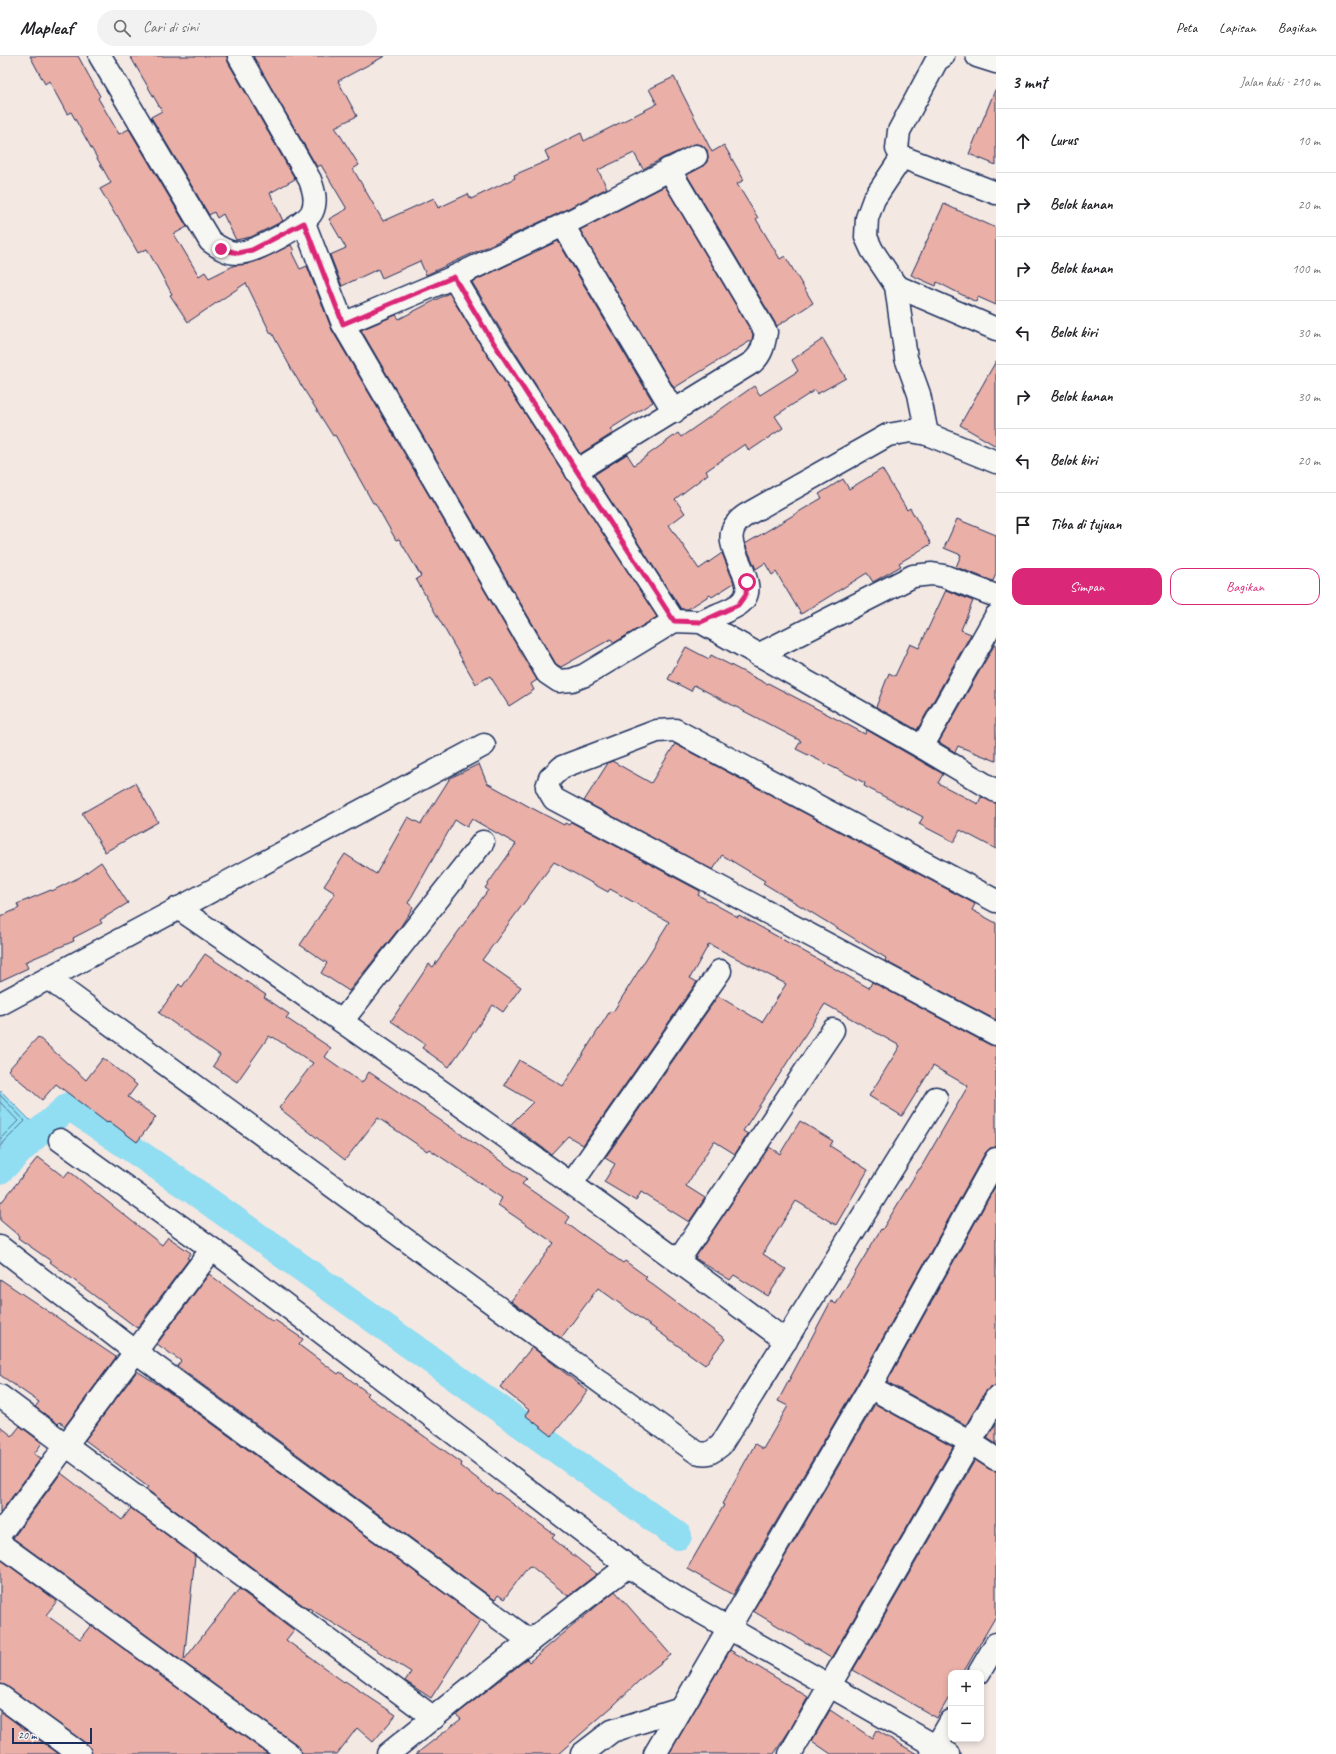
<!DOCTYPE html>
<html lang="id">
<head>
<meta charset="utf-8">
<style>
	:root { --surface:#fff; --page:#f2f2f2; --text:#202124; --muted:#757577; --line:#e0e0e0; --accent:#db2777 }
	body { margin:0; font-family:Caveat,sans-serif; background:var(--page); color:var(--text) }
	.controls { position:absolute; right:12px; bottom:12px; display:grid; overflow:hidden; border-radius:8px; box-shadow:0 2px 6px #0003 }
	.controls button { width:36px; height:36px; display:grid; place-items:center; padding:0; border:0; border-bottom:1px solid var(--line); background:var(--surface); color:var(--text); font:20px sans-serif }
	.scale { position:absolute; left:12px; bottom:10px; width:80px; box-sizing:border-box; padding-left:4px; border:2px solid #1b2f5e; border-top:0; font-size:11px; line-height:14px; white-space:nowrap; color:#1b2f5e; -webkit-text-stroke:3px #f6f6f2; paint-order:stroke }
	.stop { position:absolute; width:12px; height:12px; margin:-9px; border:3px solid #db2777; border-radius:50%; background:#fff }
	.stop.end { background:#db2777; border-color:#fff; box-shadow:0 1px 4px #0008 }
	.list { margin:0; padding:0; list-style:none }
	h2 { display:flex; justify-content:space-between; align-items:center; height:52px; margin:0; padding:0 16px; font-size:17px }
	h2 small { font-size:13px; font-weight:400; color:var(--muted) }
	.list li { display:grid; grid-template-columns:26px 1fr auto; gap:12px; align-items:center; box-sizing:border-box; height:64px; padding:0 16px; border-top:1px solid var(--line) }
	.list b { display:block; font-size:15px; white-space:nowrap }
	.list em { font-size:13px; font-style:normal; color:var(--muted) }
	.actions { display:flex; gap:8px; padding:12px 16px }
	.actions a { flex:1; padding:9px 0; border:1px solid var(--accent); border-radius:12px; text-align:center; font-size:14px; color:var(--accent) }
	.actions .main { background:var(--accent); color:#fff }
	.icon { flex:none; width:22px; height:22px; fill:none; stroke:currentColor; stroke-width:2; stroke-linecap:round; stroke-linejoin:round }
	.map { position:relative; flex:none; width:996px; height:1698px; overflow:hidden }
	header { display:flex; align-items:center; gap:24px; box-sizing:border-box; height:56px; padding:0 20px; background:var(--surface); border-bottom:1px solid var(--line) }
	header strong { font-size:19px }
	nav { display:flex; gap:22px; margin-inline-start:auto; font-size:14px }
	.search { width:280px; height:36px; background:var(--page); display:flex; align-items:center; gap:10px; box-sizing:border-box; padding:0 14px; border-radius:22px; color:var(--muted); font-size:15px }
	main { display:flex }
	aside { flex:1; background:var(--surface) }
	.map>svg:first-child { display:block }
</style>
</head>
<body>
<header>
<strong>Mapleaf</strong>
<div class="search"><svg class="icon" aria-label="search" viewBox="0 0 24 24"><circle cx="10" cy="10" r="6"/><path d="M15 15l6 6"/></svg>Cari di sini</div>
<nav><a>Peta</a><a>Lapisan</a><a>Bagikan</a></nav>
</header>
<main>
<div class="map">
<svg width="996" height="1698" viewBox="0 0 996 1698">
	<rect width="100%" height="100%" fill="#f4e8e3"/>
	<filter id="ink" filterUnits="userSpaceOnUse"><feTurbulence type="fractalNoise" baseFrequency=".025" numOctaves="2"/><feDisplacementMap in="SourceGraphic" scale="8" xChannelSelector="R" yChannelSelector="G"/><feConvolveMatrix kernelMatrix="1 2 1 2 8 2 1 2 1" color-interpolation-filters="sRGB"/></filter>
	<g filter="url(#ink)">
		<path fill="#91ddf1" stroke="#6297b6" d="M1,1035l30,30 -31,31v-60z"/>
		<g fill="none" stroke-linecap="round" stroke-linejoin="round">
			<g stroke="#4a7599" stroke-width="1">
				<path d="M0,1039l25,26 -25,25"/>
				<path d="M0,1046l18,19 -18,18"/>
			</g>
			<path stroke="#91ddf1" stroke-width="28" d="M0,1114l40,-39 29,-25 125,85 484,345"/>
		</g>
		<g fill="#eaafa7" stroke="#1b2f5e">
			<path d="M30,0h48l22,40 -2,2 21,36 10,-5 58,98 -13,7 25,42 6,-4 4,6 26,-13 12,-1 13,-4 31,-15 3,6 -2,2 8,16 7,-3 25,64 205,350 -6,4 3,6 -25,16 -19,-30 -14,8 -60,-105 5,-3 -22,-37 -3,1 -21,-37h-2l-38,-68 -2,1 -40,-64 -21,-39 -1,1 -25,-51 -58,39 -18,-27 2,-1 -25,-45 -9,4 -21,-38 -1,1 -16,-27 11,-6 -40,-71 -4,2 -18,-33 -4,3z"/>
			<path d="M130,0h97l1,6 67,117 -25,14 13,28 -32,16 -15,3 -13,-26 -6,4 -3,-6 -5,3 -58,-98 11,-6z"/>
			<path d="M253,0h132l-47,25 19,35 -22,11 24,38 -6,4 30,52 51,-23 4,10 30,-14 3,5 44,-21 -1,-3 35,-15 -4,-9 36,-18 3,8 73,-37 -8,-15 25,-12 38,75 12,-7 20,35 -7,4 21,34 -2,1 24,40 5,-3 28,47 -36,23 -90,-151 15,-8 5,-5 1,-5 -1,-7 -5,-5 -6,-1 -33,14 -20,11 -9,-16 -36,17 9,18 -50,26 -131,61 -6,-14 -38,17 -4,-9 -36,17 -12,-31 16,-7 -17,-29 18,-10 -26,-44 -4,2z"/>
			<path d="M995,34h1v75l-27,-11z"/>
			<path d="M665,130l88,148 -1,6 -78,48 -94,-158z"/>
			<path d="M944,148l52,24v77l-18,-8 -2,5 -39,-20 -1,4 -25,-11z"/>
			<path d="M558,185l95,161 -43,27 3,4 -33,21 -81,-127 -27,-45z"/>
			<path d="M449,237l29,48 179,276 -43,26 -3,-4 -50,28 -5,-3 -195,-334 35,-15 3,4z"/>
			<path d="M823,283l23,39 -29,16 -2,-4 -40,26 8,12 -34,23 -4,-7 -39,27 2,3 -33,25 10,14 -16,12 30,44 23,-16 12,30 -22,14 -2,-2 -22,14h-7l-87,-134 33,-21 7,11 44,-32 3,4 73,-51 6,9 38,-24 -6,-11z"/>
			<path d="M996,305v85l-36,-21z"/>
			<path d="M882,413l25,41 3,-2 21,36 -32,19 2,3 -28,16 -6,-9 -66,41 -25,-42 -4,3 -7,-12 -9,6 -11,-25 77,-46 -3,-4 24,-15 6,10z"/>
			<path d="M957,463l39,16v39l-3,7 -37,-14 5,-12 -17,-7z"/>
			<path d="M946,534l27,11 -12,29 10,4 -54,96 -41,-23 13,-34 6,3 15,-32 9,4z"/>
			<path d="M995,588h1v117l-38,-15 -3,6 -16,-10z"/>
			<path d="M686,591l23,12 2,-4 56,29 1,-1 97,51 2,-4 76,44 -5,9 40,21 3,-7 15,6v46l-36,-19 -6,12 -35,-18 4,-7 -59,-31 1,-3 -69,-34 5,-8 -107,-56 -3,6 -23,-12z"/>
			<path d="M675,688l300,160 -3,6 24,13v97l-111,-59 1,-3 -123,-75 2,-2 -43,-26 -9,15 -129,-69 24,-38 4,-2 39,22z"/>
			<path d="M479,708l8,19 41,23 36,19 1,-2 4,2 2,-3 129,69 -2,4 40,22 1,-2 130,73 3,-6 118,63 6,1v101l-6,1 -5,5 -126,228 -126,214 -46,-26 37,-64 -2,-1 33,-60 8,5 25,-43 -10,-5 53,-100 5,3 45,-75 1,1 37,-61h1l48,-83 -35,-20 -31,50 -33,-20 31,-50 -75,-42 -82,127 5,3 -13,20 -21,-13 -28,45 19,12 -16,24 -48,-30 -5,9 -32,-19 11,-18 -10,-6 113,-162 44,26 24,-38 -77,-40 -19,34 7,4 -114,163 -15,-9 -17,18 -40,-30 22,-22 -29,-17 15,-25 44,26 47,-75 3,1 56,-90 -59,-33 -2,3 -54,-30 -72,98 39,27 -18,25 -10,-7 -44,62 -27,-19 3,-4 -34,-23 38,-57 4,3 55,-77 -3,-2 31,-44 -44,-25 -5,8 -12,-7 -47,83 5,4 -12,19 -52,65 -28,-18 6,-10 -27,-18 35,-52 -11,-7 21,-32 31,20 32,-57 13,7 29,-46z"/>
			<path d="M135,727l23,39 -53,30 -23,-39z"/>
			<path d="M101,806l27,41 -28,17 2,3 -29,15 1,3 -49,21 3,6 -28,13v-64l19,-9 -2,-4 34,-14 1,1 28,-14z"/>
			<path d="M205,898l61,41 -2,2 25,17 -3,4 45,30 -6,9 37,26 7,-11 158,107 -5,5 48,33 -4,6 57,40 2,-2 22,16 -2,2 80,60 -20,26 -107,-77 -37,50 -50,-37 43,-58 -56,-38 4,-7 -73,-49 -2,2 -49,-33 -33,42 -66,-52 34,-45 -40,-26 -1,1 -3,-2 -32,46 -24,-16 7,-11 -61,-42 20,-29 3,3z"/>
			<path d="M38,981l48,43 17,-22 34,27 -9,12 28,20 -19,25 -28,-21 -2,2 -51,-39 -14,16 -34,-30z"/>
			<path d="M800,1065l33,20 -3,5 38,24 -32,55 -40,-24 -33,53 23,15 -18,27 -34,-21 -4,5 -35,-22 74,-111 11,7z"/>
			<path d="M38,1101l26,20 5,-6 93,74 6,-8 23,16 -4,5 2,1 -52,69 -87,-66 1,-1 -33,-23 1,-2 -19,-16v-16z"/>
			<path d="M996,1129v201l-6,1 -5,5 -19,33 -79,-43z"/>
			<path d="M209,1218l64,48 2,-2 28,19 -4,6 39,29 2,-2 28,21 -2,2 96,68 -1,3 36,28 1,-1 57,42 -3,3 45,36 -29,22 -37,-30 -3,1 -24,32 -6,-4 -3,5 -318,-234 4,-5 -24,-17z"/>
			<path d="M0,1223l116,78 -51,69 -5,-4 -2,2 -23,-17 4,-5 -39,-27z"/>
			<path d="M532,1291l56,44 -36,45 -27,-21 4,-5 -29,-23z"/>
			<path d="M137,1315l25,16 319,233 -50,78 -26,-17 6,-9 -102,-64 -1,1 -162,-120 2,-2 -63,-47z"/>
			<path d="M875,1348l78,43 -122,211 -78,-47z"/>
			<path d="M996,1367v21l-9,-6z"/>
			<path d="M0,1370l12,10 8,-10 22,17 -8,11 7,4 -41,55z"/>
			<path d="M975,1404l14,9 7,2v145l-33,57h-12v21l-14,24 -84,-48z"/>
			<path d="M61,1417l61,47 9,-12 64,48 -11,104 55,-71 55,41 -8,10 58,42 1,-1 51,34 -23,27 -16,-14 -20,26h-36l-1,-5 -4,-5 -283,-206z"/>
			<path d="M0,1503l57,42 -11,14 34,24 11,-14 177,129h-176l-1,-5 -4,-5 -80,-58 -7,-2z"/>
			<path d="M615,1535l56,64 -28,22 -30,29 -55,48h-142l45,-35 -5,-4 71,-56 2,3z"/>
			<path d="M730,1594l78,47 -17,31 -17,26h-105z"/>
			<path d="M830,1654l42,28 4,-8 41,24h-86l-19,-13z"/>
			<path d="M0,1655l59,43h-59z"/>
		</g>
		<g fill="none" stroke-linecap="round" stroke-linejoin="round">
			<defs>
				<g id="street">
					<path d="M100,0l110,185c8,6 17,12 28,12 16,0 67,-27 74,-41 5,-11 2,-21 -2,-32l-71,-124"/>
					<path d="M943,0l-6,4 -38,71 -2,18 5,8 94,36"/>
					<path d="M977,0l19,6"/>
					<path d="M902,101l-28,42 -7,19 -1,19 6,13 24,36 10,72 13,36 8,40"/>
					<path d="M304,167l39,101 204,349 12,8 13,-1 13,-5 89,-54 27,1 221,125 74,44"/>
					<path d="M563,169l111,187"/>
					<path d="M454,221l34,57 186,287"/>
					<path d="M896,230l100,43"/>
					<path d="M343,268l111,-47 109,-52 133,-69"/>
					<path d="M576,415l177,-109c9,-8 11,-18 13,-30l-97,-163"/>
					<path d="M701,566c12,-6 26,-10 37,-17 30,-20 -23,-59 -1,-82 2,-3 6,-6 9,-8l142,-80 23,-4 16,3 69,28"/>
					<path d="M758,599l155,-79 19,-2 12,2 52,20"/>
					<path d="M922,691l74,-131"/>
					<path d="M996,845l-321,-171 -18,1 -95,36 -12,11 -3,9 7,12 442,235"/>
					<path d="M178,852c205,141 408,284 608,433"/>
					<path d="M49,923l647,473c12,4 16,0 25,-7l215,-347"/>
					<path d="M0,948l484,-259"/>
					<path d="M342,965l141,-179"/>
					<path d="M60,1084l152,109 416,317 50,33 271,155"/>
					<path d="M572,1127l148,-212"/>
					<path d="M0,1191l136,105 394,289"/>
					<path d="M678,1205l155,-231"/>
					<path d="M870,1331l100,55 26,17"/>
					<path d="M0,1340l434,322"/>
					<path d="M0,1478l212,-285"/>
					<path d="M0,1488l289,210"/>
					<path d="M979,1617l17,-29"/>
					<path d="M0,1640l80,58"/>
					<path d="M388,1698l117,-94 123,-94"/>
					<path d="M582,1698l30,-23 69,-22"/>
					<path d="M655,1698l215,-367 126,-228"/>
					<path d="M790,1698l206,-356"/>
					<path d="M932,1698l19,-33"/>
				</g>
			</defs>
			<use href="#street" stroke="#1b2f5e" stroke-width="25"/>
			<use href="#street" stroke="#f6f6f2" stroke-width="22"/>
		</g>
	</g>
	<g fill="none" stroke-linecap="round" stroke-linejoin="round" filter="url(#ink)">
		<path stroke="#db2777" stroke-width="5" d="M221,193l17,4 14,-3 52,-27 39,101 111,-47 34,57 186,287 27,1 37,-17 8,-11 1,-12"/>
	</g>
</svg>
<div class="controls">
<button>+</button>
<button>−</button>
</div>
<div class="scale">20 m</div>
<div class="stop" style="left:747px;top:526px"></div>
<div class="stop end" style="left:221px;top:193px"></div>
</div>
<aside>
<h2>3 mnt<small>Jalan kaki · 210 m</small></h2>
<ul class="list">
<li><svg class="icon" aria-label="ahead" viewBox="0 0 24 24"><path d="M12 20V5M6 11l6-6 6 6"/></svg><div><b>Lurus</b></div><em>10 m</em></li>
<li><svg class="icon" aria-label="right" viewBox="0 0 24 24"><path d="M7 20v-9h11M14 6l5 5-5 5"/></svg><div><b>Belok kanan</b></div><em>20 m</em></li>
<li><svg class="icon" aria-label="right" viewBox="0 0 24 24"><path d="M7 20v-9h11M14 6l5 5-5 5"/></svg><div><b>Belok kanan</b></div><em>100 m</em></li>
<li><svg class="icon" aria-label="left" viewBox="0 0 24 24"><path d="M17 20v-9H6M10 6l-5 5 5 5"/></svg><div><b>Belok kiri</b></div><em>30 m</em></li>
<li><svg class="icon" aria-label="right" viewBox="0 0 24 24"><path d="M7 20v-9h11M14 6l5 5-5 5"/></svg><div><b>Belok kanan</b></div><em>30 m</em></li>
<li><svg class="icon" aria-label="left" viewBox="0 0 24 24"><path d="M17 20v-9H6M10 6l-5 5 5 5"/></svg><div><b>Belok kiri</b></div><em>20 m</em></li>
<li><svg class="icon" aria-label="arrive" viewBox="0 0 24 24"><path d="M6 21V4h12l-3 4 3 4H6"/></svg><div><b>Tiba di tujuan</b></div></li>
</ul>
<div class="actions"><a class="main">Simpan</a><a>Bagikan</a></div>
</aside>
</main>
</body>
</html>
